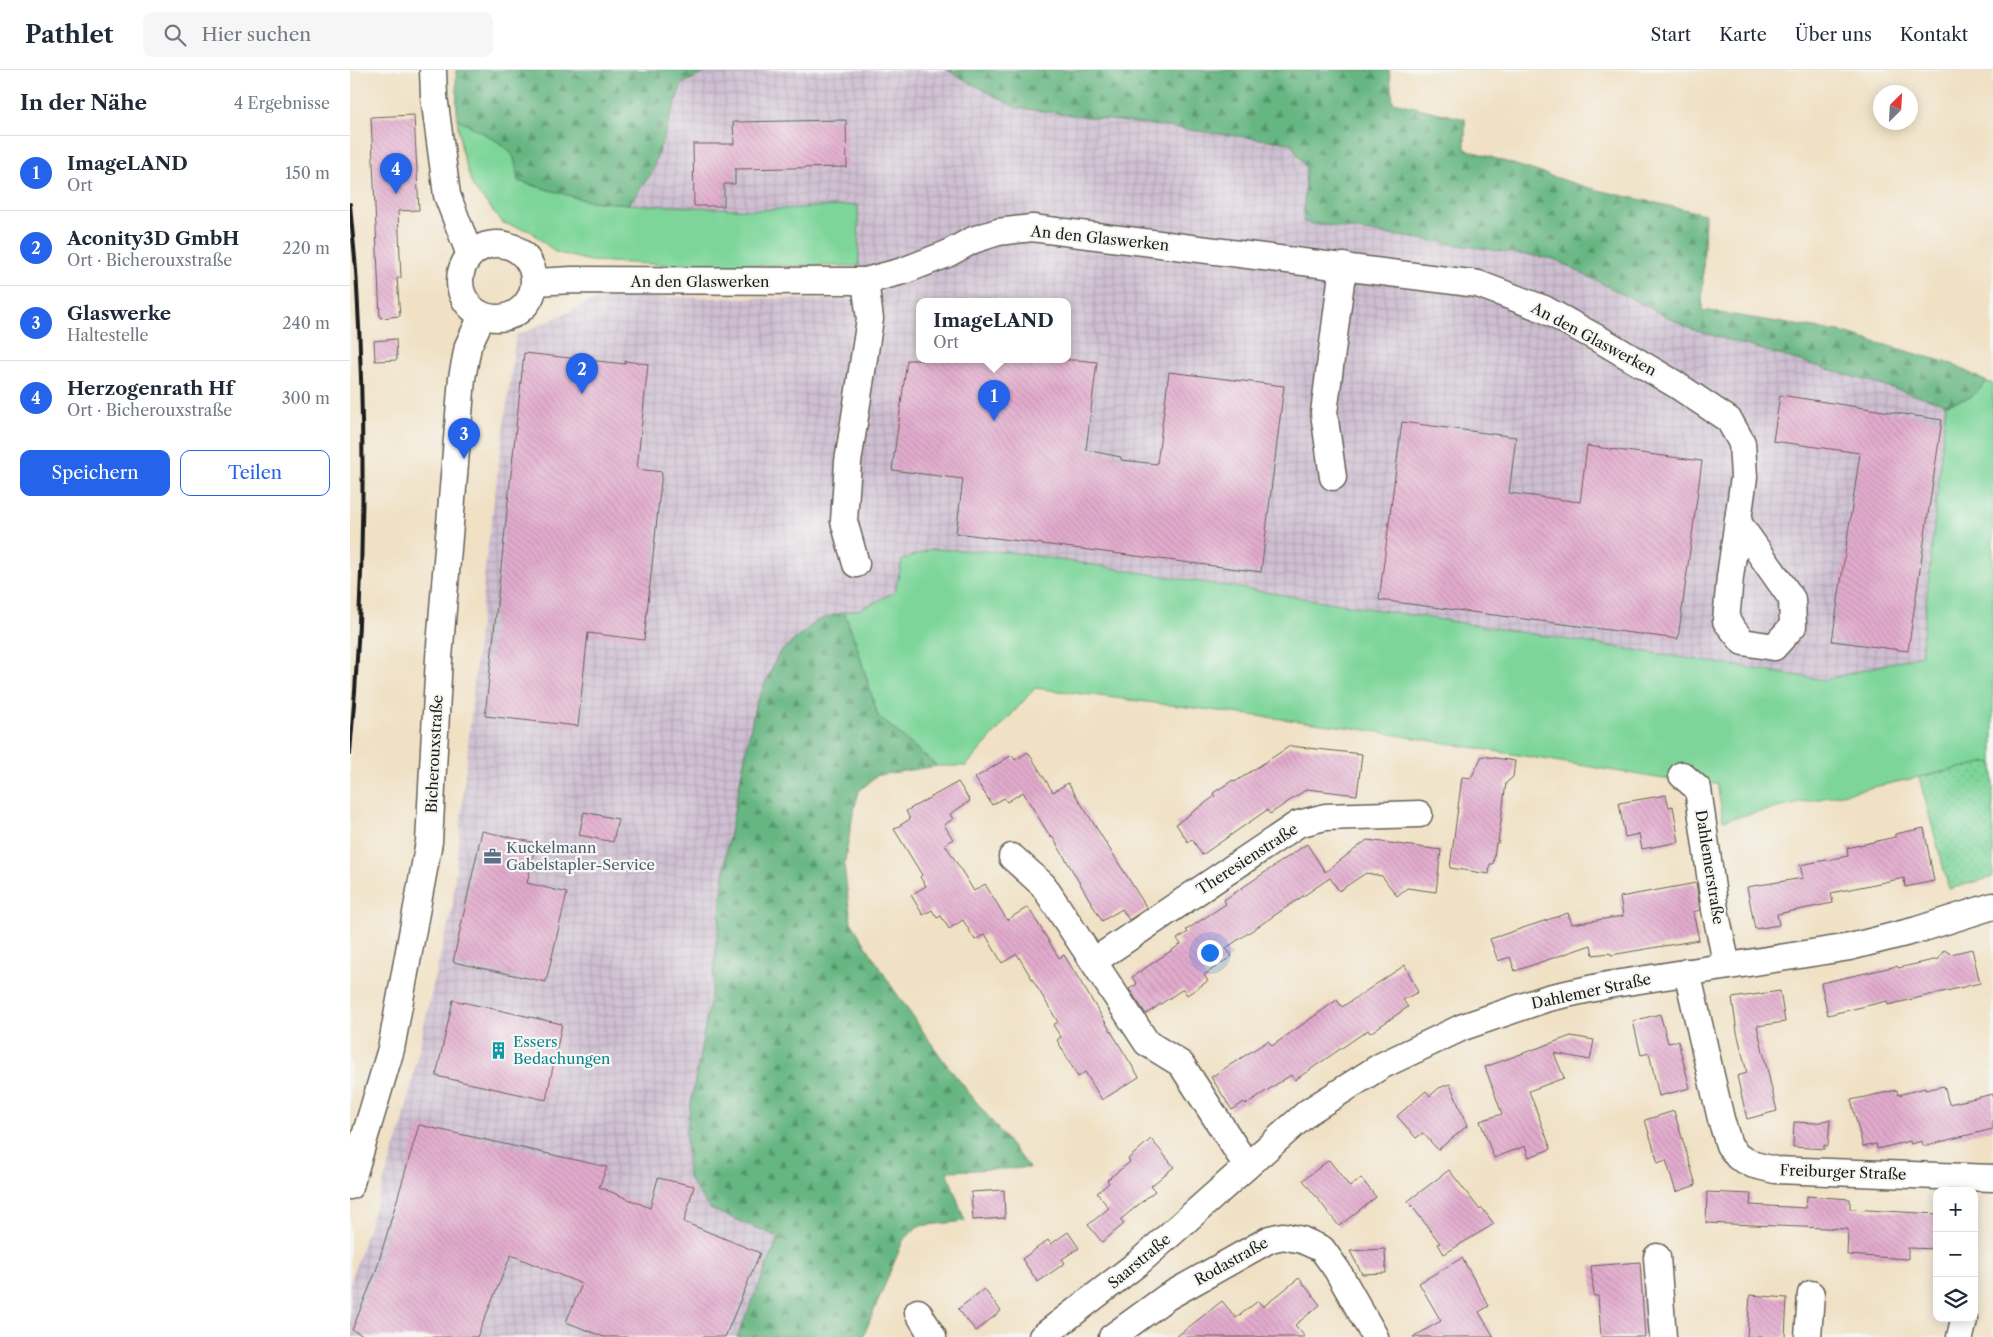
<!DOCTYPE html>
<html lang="de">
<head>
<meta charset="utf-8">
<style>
	:root { --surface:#fff; --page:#f6f6f7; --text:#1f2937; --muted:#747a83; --line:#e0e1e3; --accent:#2563eb }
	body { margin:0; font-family:"Libre Caslon Text",serif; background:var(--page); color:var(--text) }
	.controls { position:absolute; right:15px; bottom:15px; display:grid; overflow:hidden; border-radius:10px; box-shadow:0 2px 12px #0003 }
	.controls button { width:45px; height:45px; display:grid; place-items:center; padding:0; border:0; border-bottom:1px solid var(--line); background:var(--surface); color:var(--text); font:25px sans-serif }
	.compass { position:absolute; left:1523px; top:15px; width:45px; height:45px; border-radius:50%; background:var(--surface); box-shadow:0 2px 12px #0003; rotate:24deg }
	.you { position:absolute; left:859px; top:882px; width:18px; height:18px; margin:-12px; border:4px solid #fff; border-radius:50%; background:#1a73e8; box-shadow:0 0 0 8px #1a73e833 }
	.badge { display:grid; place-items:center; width:32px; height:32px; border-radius:50%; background:var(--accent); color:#fff; font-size:16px; font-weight:700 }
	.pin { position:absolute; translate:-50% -41px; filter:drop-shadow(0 1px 2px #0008) }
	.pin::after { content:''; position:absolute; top:26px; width:18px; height:15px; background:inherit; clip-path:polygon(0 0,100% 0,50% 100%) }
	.popup { position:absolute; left:566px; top:228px; width:155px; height:65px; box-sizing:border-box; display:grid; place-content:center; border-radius:10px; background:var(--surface); filter:drop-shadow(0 1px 4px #0005); font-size:16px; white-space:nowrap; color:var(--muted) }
	.popup b { font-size:19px; color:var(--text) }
	.popup::after { content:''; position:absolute; left:50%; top:100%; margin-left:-10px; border:10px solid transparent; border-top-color:var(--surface) }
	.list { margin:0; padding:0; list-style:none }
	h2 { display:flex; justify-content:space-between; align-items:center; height:65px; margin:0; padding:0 20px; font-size:21px }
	h2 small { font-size:16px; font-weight:400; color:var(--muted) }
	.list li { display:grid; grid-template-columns:32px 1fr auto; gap:15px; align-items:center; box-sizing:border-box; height:75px; padding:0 20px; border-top:1px solid var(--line) }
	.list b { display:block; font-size:19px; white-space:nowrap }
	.list p { margin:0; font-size:16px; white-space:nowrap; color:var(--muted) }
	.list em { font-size:16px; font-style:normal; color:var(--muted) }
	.actions { display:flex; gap:10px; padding:15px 20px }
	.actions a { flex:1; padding:11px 0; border:1px solid var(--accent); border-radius:10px; text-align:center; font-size:18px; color:var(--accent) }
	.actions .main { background:var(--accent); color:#fff }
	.icon { flex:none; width:28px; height:28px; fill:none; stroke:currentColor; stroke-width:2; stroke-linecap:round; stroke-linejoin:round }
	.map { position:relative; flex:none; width:1643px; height:1267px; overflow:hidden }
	header { display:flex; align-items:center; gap:30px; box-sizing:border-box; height:70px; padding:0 25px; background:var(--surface); border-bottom:1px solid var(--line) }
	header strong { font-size:24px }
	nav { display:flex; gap:28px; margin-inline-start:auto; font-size:18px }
	.search { width:350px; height:45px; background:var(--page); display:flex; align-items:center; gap:12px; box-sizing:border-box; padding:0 18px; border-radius:10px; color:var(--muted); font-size:19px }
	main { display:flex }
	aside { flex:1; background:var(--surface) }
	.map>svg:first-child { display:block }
</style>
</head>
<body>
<header>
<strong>Pathlet</strong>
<div class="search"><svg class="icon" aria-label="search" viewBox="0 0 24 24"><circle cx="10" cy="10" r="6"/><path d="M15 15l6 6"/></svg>Hier suchen</div>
<nav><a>Start</a><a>Karte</a><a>Über uns</a><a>Kontakt</a></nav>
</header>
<main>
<aside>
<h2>In der Nähe<small>4 Ergebnisse</small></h2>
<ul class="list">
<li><span class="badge">1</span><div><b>ImageLAND</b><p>Ort</p></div><em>150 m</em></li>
<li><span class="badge">2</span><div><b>Aconity3D GmbH</b><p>Ort · Bicherouxstraße</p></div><em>220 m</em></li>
<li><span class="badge">3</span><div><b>Glaswerke</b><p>Haltestelle</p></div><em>240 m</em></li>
<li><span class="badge">4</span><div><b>Herzogenrath Hf</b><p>Ort · Bicherouxstraße</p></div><em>300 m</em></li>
</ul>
<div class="actions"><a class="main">Speichern</a><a>Teilen</a></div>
</aside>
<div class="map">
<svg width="1643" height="1267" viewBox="0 0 1643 1267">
	<defs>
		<pattern id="industrial-grid" width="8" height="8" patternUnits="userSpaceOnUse" patternTransform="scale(1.25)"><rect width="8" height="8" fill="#cebed1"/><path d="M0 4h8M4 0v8" fill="none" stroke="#b0a3b3"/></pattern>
		<pattern id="forest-firs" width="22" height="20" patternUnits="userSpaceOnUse" patternTransform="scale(1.25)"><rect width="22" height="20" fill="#66b682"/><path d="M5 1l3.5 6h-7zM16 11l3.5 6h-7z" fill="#53936a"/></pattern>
		<pattern id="park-dots" width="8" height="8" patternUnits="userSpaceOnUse" patternTransform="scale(1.25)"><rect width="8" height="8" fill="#7dd59a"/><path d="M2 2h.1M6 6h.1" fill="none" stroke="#6bb684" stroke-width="1.8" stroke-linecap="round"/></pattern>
		<pattern id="building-back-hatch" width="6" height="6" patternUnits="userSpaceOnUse" patternTransform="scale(1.25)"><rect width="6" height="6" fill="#e2abcd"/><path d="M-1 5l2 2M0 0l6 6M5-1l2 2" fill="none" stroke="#c193af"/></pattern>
	</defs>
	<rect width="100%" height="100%" fill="#f6f6f2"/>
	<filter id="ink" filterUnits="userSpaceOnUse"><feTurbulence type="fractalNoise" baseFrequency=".02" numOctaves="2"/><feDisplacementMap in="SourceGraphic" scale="10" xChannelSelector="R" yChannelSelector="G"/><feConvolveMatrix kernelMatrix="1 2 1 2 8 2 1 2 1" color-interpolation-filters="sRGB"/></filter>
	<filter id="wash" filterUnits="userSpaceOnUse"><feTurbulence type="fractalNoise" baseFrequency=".0096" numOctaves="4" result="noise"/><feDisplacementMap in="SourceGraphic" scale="20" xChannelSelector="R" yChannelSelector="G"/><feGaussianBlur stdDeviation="1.12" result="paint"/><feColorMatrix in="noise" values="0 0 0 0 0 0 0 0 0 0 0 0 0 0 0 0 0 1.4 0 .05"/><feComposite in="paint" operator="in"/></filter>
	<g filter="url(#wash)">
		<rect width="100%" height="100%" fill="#f0e1c5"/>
		<path fill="url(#industrial-grid)" fill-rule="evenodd" d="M360,0h237l70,38 274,35 15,25 -3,54 251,37 137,70 255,75 -25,251 -96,25 -815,-128 -79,-3 -35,43 -35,17 -17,3 -65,41 -24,53 -28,141 -15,141 -2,221 69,28 -42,100h-387v-54l53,-160 31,-143 18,-70 34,-350 30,-224 87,-40 256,4 -1,-95 -100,5 -129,-6 22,-30 31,-91zM570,232h148v58h-148z"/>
		<g fill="#7dd59a" stroke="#4c785b">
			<path d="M107,48c14,10 51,25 57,40 2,7 3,16 4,23l70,20 41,3 129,6 100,-5 1,61 -189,-1 -80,-4 -35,-9 -25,-21 -27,-8 -30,-36 -11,-34z"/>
			<path d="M1637,312l6,2v380l-5,-2 -265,58 -6,-37 -53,-4 -310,-51 -319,-40 -69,78h-29l-59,-50 -22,-73 -12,-31 17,-3 34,-17 7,-32 29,-11 79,3 815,128 96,-25 25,-251 25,-7z"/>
		</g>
		<g fill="url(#forest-firs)" stroke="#41694f">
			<path d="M106,0h254l-28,14 -31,90 -22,30 -41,-3 -70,-20c-1,-7 -2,-16 -4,-23 -6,-15 -43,-30 -57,-40z"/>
			<path d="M597,0h442l4,32 72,17v30l124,39 116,26 -3,96 138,22 112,32 35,18 -16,15 -25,7 -255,-75 -137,-70 -251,-37 3,-54 -15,-25 -274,-35z"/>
			<path d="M494,542l12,31 22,73 59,50 -59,9 -19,16 -6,23 -9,52 7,56 41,65 51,73 86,108 -82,3 18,50 -47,5 -15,15 -40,96h-126l42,-100 -69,-28 -22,-31 -2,-48 26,-142 15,-141 28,-141 24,-53 39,-33z"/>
		</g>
		<path fill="url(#park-dots)" stroke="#4c785b" d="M1638,692l5,2v113l-44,12 -30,-112z"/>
		<g id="blocks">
			<g fill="url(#building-back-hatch)">
				<path d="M64,45l5,95 -21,1 3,67h-4l3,38 -20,2 -9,-201z"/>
				<path d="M496,50l1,47 -112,2v15h-11v22h-30l-1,-62h41l-1,-22z"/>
				<path d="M46,269l1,21 -22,1 -1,-20z"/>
				<path d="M174,283l101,11v-3l23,3 -11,105 25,3 -18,168 -56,-7 -10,93 -93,-10z"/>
				<path d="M557,290h171l19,2 -11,88 35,7v3l36,4 12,-92 115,14 -23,186 -305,-39 7,-54 -71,-9z"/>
				<path d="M1430,325l162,25 -34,231 -76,-10 28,-188 -87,-12z"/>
				<path d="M1052,352l114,15 -7,56 71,9 7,-56 115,15 -24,178 -299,-39z"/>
				<path d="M940,676l72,8 -5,41 -50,-6 -37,25 -3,-4 -65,45 -10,-16 -4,3 -12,-18 39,-28 -2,-3 20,-13 2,2z"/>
				<path d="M678,682l25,40 15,-9 79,125 -18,12 -7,-11 -20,12 -50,-85 -1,2 -28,-46 -16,10 -3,-4 -12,7 -17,-27 37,-23 3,5z"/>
				<path d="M1132,686l33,5 -2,16 -7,6 -8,60h-2l-3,21h-3l-1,10 -39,-6 12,-91 9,1z"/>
				<path d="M608,712l12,19 -20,13 3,5 -9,6 9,14 -8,5 29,47 11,-7 22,36 21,-13 31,51 5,-3 75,122 -37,23 -17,-28 -7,5 -21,-37 4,-3 -8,-12 5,-3 -41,-68 -15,9 -17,-29 -10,6 -12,-20 -14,9 -8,-13 -4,2 -5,-8 -9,5 -12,-20 15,-9 -6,-9 2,-2 -28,-46 16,-10 -4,-8z"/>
				<path d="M1316,725l3,12 4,-1 6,36 -37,7 -3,-15 -14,3 -6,-34z"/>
				<path d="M234,742l34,7 -5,23 -34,-7z"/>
				<path d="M1574,758l10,53 -29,6 -1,-9 -73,15 2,10 -56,11 2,11 -24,4 -8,-42 56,-9 -3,-13 48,-9 -1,-8 48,-11v-3z"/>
				<path d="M132,761l54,12 -9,40 40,10 -21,89 -93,-20z"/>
				<path d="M1017,770l74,10 -5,42 -29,-4 -10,8 -15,-20 -16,-3 -27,18 -9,-13 -104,70 6,8 -28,19 4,6 -21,14 -4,-6 -37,25 -17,-25 8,-5 -5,-7 49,-33 -4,-5 11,-7 -2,-2 40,-26 -2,-4 83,-56 18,28z"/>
				<path d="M1346,813l4,27 -7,2 6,28 -88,15 -1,-2 -17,2 -2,-10 -76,26 -5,-14 -12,4 -8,-22 78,-26 4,11 51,-8 -3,-19z"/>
				<path d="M1622,879l8,34 -92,22 -1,-4 -59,14 -7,-32 76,-17 1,2 40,-9 6,-9 7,4z"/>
				<path d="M1055,895l13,27 -15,8 5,7 -38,26 -2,-3 -73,50 -4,-5 -45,29 -2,-2 -12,8 -21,-33 57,-36 4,5 65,-46 5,7z"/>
				<path d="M1430,921l5,31 -28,4 20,85 -30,8 -10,-43 10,-3 -10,-41 -5,-34z"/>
				<path d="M103,930l109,24 -16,76 -110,-24z"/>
				<path d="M1310,944l8,29 10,-2 12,47 -31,8 -10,-43 -8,2 -8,-34z"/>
				<path d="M1221,966l23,4 -4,20 -36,-7 10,25 -35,13 22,58 -22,8 -4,-11 -31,12 -14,-37 22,-7 -17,-47z"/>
				<path d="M1100,1014l17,42 -29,24 -15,-17 -7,5 -19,-22 29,-25 4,5 9,-8z"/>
				<path d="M1594,1016l5,18 44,-10v35l-70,17 -1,-5 -11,3 -1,-3 -33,8 -1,-5 -13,3 -12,-47 46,-10 1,5 27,-7v2z"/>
				<path d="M1324,1041l22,74 -20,7 -10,-32 -8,3 -13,-43z"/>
				<path d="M1480,1049l-2,27 -4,-1v4l-31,-2 1,-25 22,1z"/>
				<path d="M69,1055l188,42 -8,20 51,21 8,-30 36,8 -10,36 76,31 -35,84h-121l-38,-15 16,-38 -71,-29 -34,82h-109l-16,-7 24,-59z"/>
				<path d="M801,1069l23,28 -23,19 4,5 -35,29 4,4 -22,18 -14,-17 21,-17 -12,-15 12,-10 -2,-3 23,-18 -2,-3z"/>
				<path d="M979,1090l21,27 11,-9 15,19 -37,29 -36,-46z"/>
				<path d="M1099,1100l31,40 2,-2 12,16 -50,30 -6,-10 2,-1 -32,-42z"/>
				<path d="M654,1120l1,28 -32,2 -2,-28z"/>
				<path d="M1357,1122l44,2 -1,11 56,3 1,-12 43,3v10l87,5v35l-29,-1v11l-61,-4 1,-26 -142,-6z"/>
				<path d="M718,1162l11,16 -17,11 3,4 -27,19 -16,-23 26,-19 3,4z"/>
				<path d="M1035,1179l1,24 -24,1 -12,-23z"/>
				<path d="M1112,1188l27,48 -10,6 15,25h-81l28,-16 -22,-38z"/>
				<path d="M1290,1192l5,75h-44l-3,-41h-4l-3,-30z"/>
				<path d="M949,1208l21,27 -25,20 10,12h-129l46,-36 14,17 22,-17 5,6z"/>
				<path d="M634,1219l17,22 -25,20 -18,-22z"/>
				<path d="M1400,1225l37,3 -2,39h-38z"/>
			</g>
		</g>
	</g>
	<g filter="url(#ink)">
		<use href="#blocks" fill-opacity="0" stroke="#666157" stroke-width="1"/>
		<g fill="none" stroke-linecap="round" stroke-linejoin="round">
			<defs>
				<g id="minor">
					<path d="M83,0l1,26 13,99 23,60"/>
					<circle cx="147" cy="211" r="37"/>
					<path d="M186,212l36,-2 293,1 38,-10 44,-17 26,-14 25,-8 34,-4 446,56 66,25 62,34 69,41 54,36 13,23 2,34 -14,100 -4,44 17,21 31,5 19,-21 -1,-27 -53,-75"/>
					<path d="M983,407l-9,-64 19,-147"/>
					<path d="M506,494l-12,-43 4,-59 22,-143 -5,-38"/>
					<path d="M1332,705l16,14 17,121 12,56"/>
					<path d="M662,787l31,28 104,158 34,21 66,102"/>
					<path d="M744,891l204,-137 27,-7 94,-3"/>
					<path d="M1337,902l34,147 8,26 9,12 16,8 21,5 218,8"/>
					<path d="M0,1116l41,-137 38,-207 10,-184 23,-280 6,-32 14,-30"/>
					<path d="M1307,1187l6,80"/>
					<path d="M568,1242l15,25"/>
					<path d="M692,1267l96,-74 170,-151 73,-46 82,-39 85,-29 60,-13 242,-38 67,-17 76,-24"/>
					<path d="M762,1267l55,-40 103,-58 13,-3 19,4 20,9 15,21 38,67"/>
					<path d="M1458,1267l3,-43"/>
					<path d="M1610,1267l4,-17"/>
				</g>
			</defs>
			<use href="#minor" stroke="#666157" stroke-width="29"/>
			<use href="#minor" stroke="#fff" stroke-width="26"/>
			<path stroke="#1c1c1c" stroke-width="4" d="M0,134c2,28 6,56 7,84 9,153 7,312 -7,465"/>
		</g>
	</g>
	<defs>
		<symbol id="office-bare" viewBox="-9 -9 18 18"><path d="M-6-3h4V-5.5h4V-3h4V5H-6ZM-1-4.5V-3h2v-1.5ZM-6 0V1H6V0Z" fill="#5c6f8a" stroke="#f6f6f2" stroke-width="2.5" paint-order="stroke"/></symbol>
		<symbol id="building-bare" viewBox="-9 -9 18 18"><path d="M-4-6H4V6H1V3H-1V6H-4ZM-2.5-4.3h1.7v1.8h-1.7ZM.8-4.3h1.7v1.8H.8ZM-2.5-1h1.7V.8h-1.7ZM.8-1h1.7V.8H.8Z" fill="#0f9aa8" stroke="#f6f6f2" stroke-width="2.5" paint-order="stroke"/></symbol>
	</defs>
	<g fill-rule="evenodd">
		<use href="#office-bare" x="130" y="774" width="25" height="25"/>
		<use href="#building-bare" x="136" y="968" width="25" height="25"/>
	</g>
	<g text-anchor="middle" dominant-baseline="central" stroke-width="4.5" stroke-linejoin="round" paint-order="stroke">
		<g font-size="15" fill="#1c1c1c" stroke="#f6f6f2">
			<text transform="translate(750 168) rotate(6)">An den Glaswerken</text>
			<text x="350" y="211">An den Glaswerken</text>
			<text transform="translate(1244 269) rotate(28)">An den Glaswerken</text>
			<text transform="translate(84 684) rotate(-87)">Bicherouxstraße</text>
			<text transform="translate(897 789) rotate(-33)">Theresienstraße</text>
			<text transform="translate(1360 797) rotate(81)">Dahlemerstraße</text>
			<text transform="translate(1241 921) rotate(-12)">Dahlemer Straße</text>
			<text transform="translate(1493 1102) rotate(2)">Freiburger Straße</text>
			<text transform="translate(789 1191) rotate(-40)">Saarstraße</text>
			<text transform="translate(881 1191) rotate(-29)">Rodastraße</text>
		</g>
		<g font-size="15" fill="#4e5e75" stroke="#f6f6f2" text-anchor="start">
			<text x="156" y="777">Kuckelmann<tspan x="156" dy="17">Gabelstapler-Service</tspan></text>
		</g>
		<g font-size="15" fill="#0d838f" stroke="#f6f6f2" text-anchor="start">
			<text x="163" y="971">Essers<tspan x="163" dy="17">Bedachungen</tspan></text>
		</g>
	</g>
</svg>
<div class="controls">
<button>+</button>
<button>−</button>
<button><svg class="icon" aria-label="layers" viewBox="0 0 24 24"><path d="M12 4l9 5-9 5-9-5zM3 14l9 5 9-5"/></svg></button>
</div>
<svg class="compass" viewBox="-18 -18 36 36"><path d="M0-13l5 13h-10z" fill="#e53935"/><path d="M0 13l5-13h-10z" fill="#747a83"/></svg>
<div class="you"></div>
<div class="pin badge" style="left:644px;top:351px">1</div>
<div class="popup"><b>ImageLAND</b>Ort</div>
<div class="pin badge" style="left:232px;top:324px">2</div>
<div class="pin badge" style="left:114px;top:389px">3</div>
<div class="pin badge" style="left:46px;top:124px">4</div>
</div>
</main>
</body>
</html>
